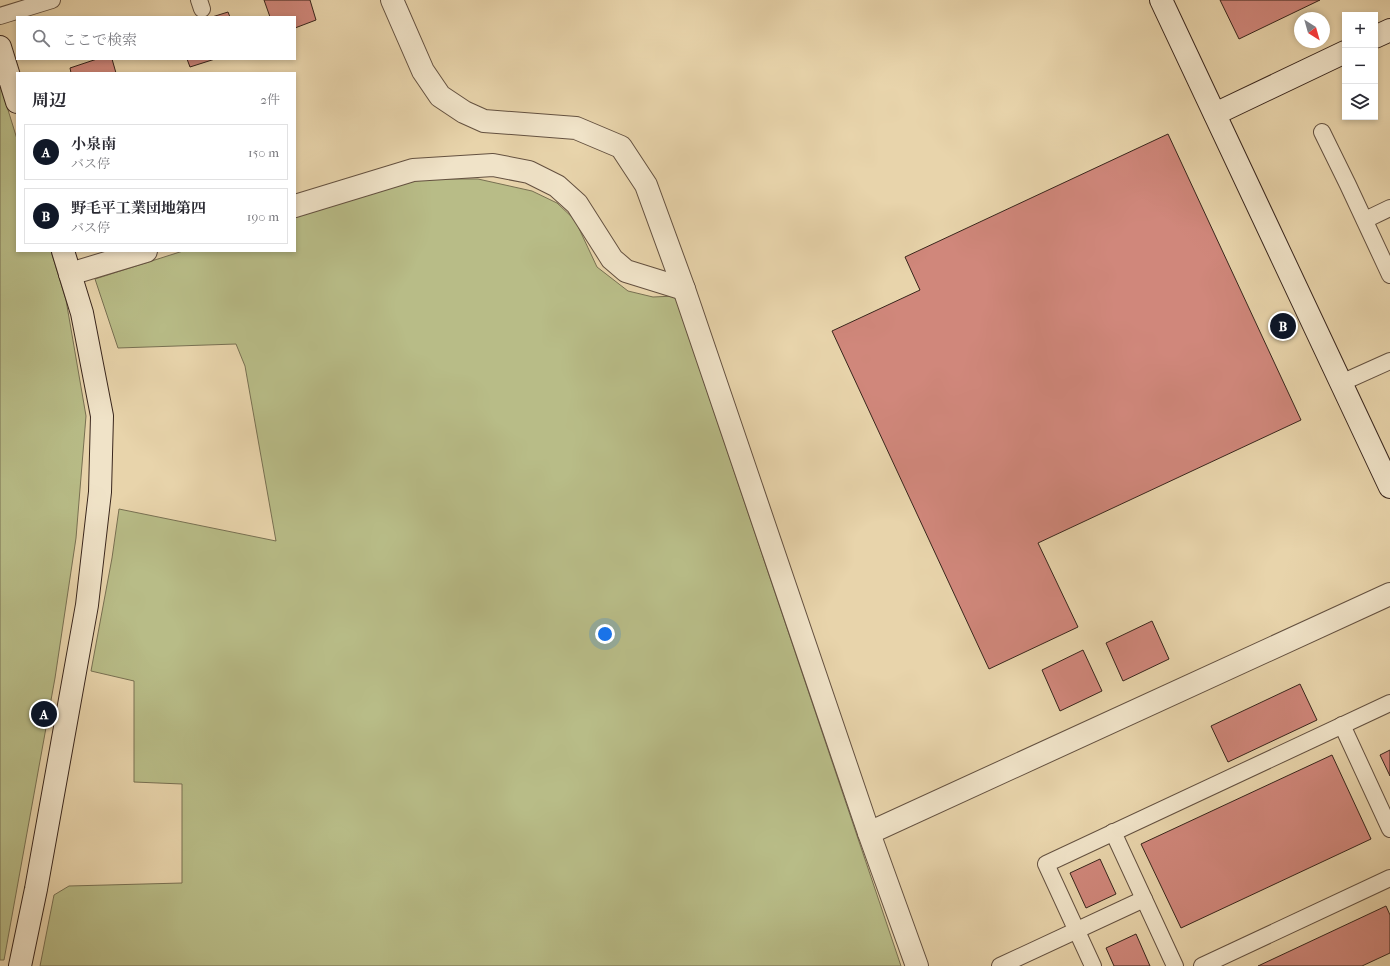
<!DOCTYPE html>
<html lang="ja">
<head>
<meta charset="utf-8">
<style>
	:root { --surface:#fff; --page:#f7f7f7; --text:#2b2b33; --muted:#7c7c81; --line:#e1e1e2; --accent:#111827 }
	body { margin:0; font-family:"IM FELL French Canon","Noto Serif JP",serif; background:var(--page); color:var(--text) }
	.controls { position:absolute; right:12px; top:12px; display:grid; overflow:hidden; border-radius:0px; box-shadow:0 2px 6px #0003 }
	.controls button { width:36px; height:36px; display:grid; place-items:center; padding:0; border:0; border-bottom:1px solid var(--line); background:var(--surface); color:var(--text); font:20px sans-serif }
	.compass { position:absolute; left:1294px; top:12px; width:36px; height:36px; border-radius:50%; background:var(--surface); box-shadow:0 2px 6px #0003; rotate:143deg }
	.you { position:absolute; left:605px; top:634px; width:14px; height:14px; margin:-10px; border:3px solid #fff; border-radius:50%; background:#1a73e8; box-shadow:0 0 0 6px #1a73e833 }
	.badge { display:grid; place-items:center; width:26px; height:26px; border-radius:50%; background:var(--accent); color:#fff; font-size:13px; font-weight:700 }
	.pin { position:absolute; translate:-50% -50%; border:2px solid #fff; box-shadow:0 1px 4px #0006 }
	.list { margin:0; padding:0; list-style:none }
	h2 { display:flex; justify-content:space-between; align-items:center; height:52px; margin:0; padding:0 16px; font-size:17px }
	h2 small { font-size:13px; font-weight:400; color:var(--muted) }
	.list li { display:grid; grid-template-columns:26px 1fr auto; gap:12px; align-items:center; box-sizing:border-box; height:56px; margin:0 8px 8px; padding:0 8px; border:1px solid var(--line); border-radius:0px }
	.list b { display:block; font-size:15px; white-space:nowrap }
	.list p { margin:0; font-size:13px; white-space:nowrap; color:var(--muted) }
	.list em { font-size:13px; font-style:normal; color:var(--muted) }
	.icon { flex:none; width:22px; height:22px; fill:none; stroke:currentColor; stroke-width:2; stroke-linecap:round; stroke-linejoin:round }
	.map { position:relative; flex:none; width:1390px; height:966px; overflow:hidden }
	.search { position:absolute; background:var(--surface); box-shadow:0 2px 6px #0003; left:16px; top:16px; width:280px; height:44px; display:flex; align-items:center; gap:10px; box-sizing:border-box; padding:0 14px; border-radius:0px; color:var(--muted); font-size:15px }
	.panel { position:absolute; background:var(--surface); box-shadow:0 2px 6px #0003; left:16px; top:72px; width:280px; height:180px; border-radius:0px }
	.map>svg:first-child { display:block }
</style>
</head>
<body>
<div class="map">
<svg width="1390" height="966" viewBox="0 0 1390 966">
	<rect width="100%" height="100%" fill="#e8d4ab"/>
	<filter id="stains"><feTurbulence type="fractalNoise" baseFrequency=".005" numOctaves="4"/><feColorMatrix values="0 0 0 0 .2 0 0 0 0 .09 0 0 0 0 .02 0 0 0 .5 -.17"/></filter>
	<radialGradient id="worn" r=".72"><stop offset=".6" stop-color="#630" stop-opacity="0"/><stop offset="1" stop-color="#630" stop-opacity=".3"/></radialGradient>
	<g fill="#b8bc87" stroke="#787052">
		<path d="M0,84l17,55v112h34l15,49 20,116 -10,122 -21,140 -51,282h-4z"/>
		<path d="M417,179h61l54,12 25,12 18,17 22,47 31,24 25,6 22,-1 226,670h-861l14,-71 15,-9 113,-3v-99l-48,-2v-101l-43,-10 21,-113 7,-49 157,32 -31,-175 -9,-22 -118,4 -23,-69 88,-28h112v-35z"/>
	</g>
	<g fill="#d0877b" stroke="#38251c">
		<path d="M264,0h46l6,20 -21,8v-11h-25z"/>
		<path d="M1220,0h100l-81,39z"/>
		<path d="M228,12l2,5h-18z"/>
		<path d="M97,59h15l4,14h-45l-1,-5z"/>
		<path d="M187,59h28l-25,8z"/>
		<path d="M1168,134l133,286 -263,123 40,84 -89,42 -157,-338 88,-41 -15,-33z"/>
		<path d="M1152,621l17,38 -46,22 -17,-38z"/>
		<path d="M1083,650l19,41 -42,20 -18,-41z"/>
		<path d="M1300,684l17,36 -89,42 -17,-36z"/>
		<path d="M1390,750v26l-10,-21z"/>
		<path d="M1332,755l39,84 -190,89 -40,-84z"/>
		<path d="M1100,859l16,35 -30,14 -16,-35z"/>
		<path d="M1386,906l4,9v38l-28,13h-104z"/>
		<path d="M1136,934l14,32h-36l-8,-18z"/>
	</g>
	<g fill="none" stroke-linecap="round" stroke-linejoin="round">
		<defs>
			<g id="lane">
				<path d="M199,0l3,9"/>
				<path d="M0,16l52,-16"/>
				<path d="M1322,132l26,53 42,90"/>
				<path d="M1365,220l25,-12"/>
				<path d="M1341,383l49,-22"/>
				<path d="M1342,725l48,104"/>
				<path d="M1113,832l62,134"/>
				<path d="M1000,966l144,-67"/>
				<path d="M1093,966l-47,-102 344,-161"/>
				<path d="M1202,966l188,-88"/>
			</g>
			<g id="street">
				<path d="M392,0l31,71 17,25 24,16 20,9 92,7 45,19 25,38 38,104 185,544 48,133"/>
				<path d="M295,206l118,-36 80,-5 36,7 28,14 20,18 35,55 14,12 58,18"/>
				<path d="M70,274l76,-23"/>
				<path d="M869,833l521,-239"/>
			</g>
			<g id="secondary">
				<path d="M1161,0l229,487"/>
				<path d="M1375,37l15,-7"/>
				<path d="M0,47l17,55"/>
				<path d="M1215,114l130,-62"/>
				<path d="M20,966l16,-77 51,-284 13,-113 2,-76 -20,-103 -19,-62"/>
			</g>
		</defs>
		<use href="#lane" stroke="#645140" stroke-width="18"/>
		<use href="#street" stroke="#645140" stroke-width="24"/>
		<use href="#secondary" stroke="#38251c" stroke-width="24"/>
		<use href="#lane" stroke="#f0e3c8" stroke-width="16"/>
		<use href="#street" stroke="#f0e3c8" stroke-width="22"/>
		<use href="#secondary" stroke="#f0e3c8" stroke-width="22"/>
	</g>
	<rect width="100%" height="100%" filter="url(#stains)"/>
	<rect width="100%" height="100%" fill="url(#worn)"/>
</svg>
<div class="controls">
<button>+</button>
<button>−</button>
<button><svg class="icon" aria-label="layers" viewBox="0 0 24 24"><path d="M12 4l9 5-9 5-9-5zM3 14l9 5 9-5"/></svg></button>
</div>
<svg class="compass" viewBox="-18 -18 36 36"><path d="M0-13l5 13h-10z" fill="#e53935"/><path d="M0 13l5-13h-10z" fill="#7c7c81"/></svg>
<div class="you"></div>
<div class="pin badge" style="left:44px;top:714px">A</div>
<div class="pin badge" style="left:1283px;top:326px">B</div>
<div class="search"><svg class="icon" aria-label="search" viewBox="0 0 24 24"><circle cx="10" cy="10" r="6"/><path d="M15 15l6 6"/></svg>ここで検索</div>
<section class="panel">
<h2>周辺<small>2件</small></h2>
<ul class="list">
<li><span class="badge">A</span><div><b>小泉南</b><p>バス停</p></div><em>150 m</em></li>
<li><span class="badge">B</span><div><b>野毛平工業団地第四</b><p>バス停</p></div><em>190 m</em></li>
</ul>
</section>
</div>
</body>
</html>
